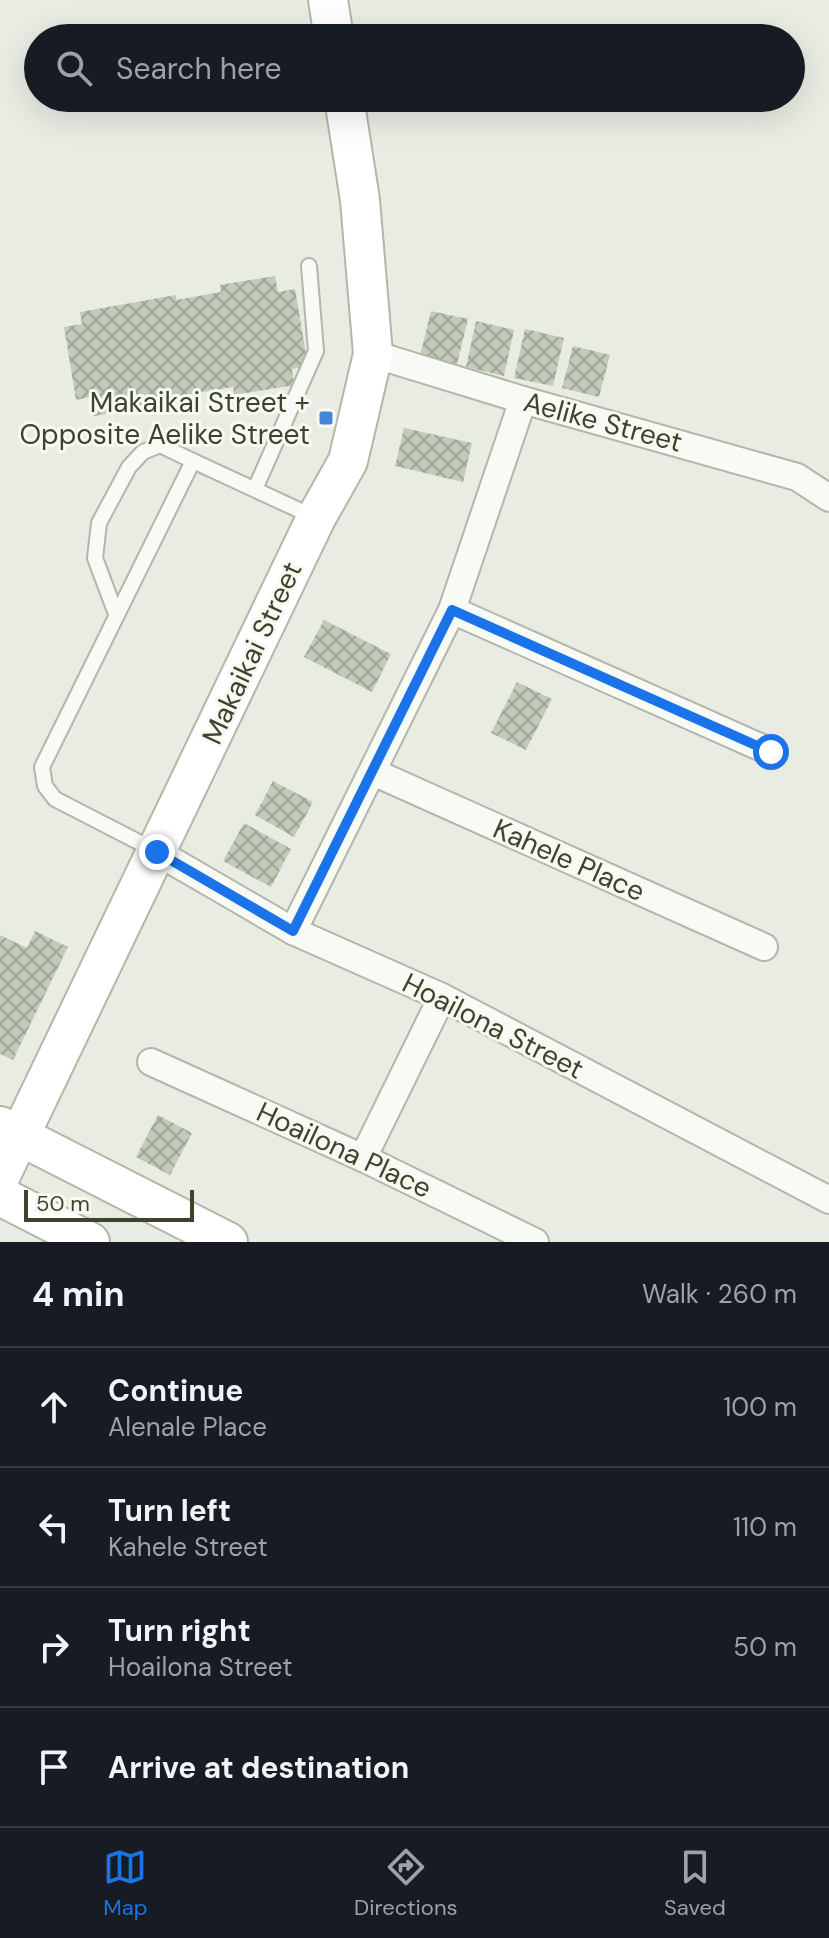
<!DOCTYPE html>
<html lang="en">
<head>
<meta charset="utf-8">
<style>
	:root { --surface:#171b24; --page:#20242c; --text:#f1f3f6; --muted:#9ea1a6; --line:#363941; --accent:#1a73e8 }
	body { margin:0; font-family:"DM Sans",sans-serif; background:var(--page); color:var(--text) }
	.scale { position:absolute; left:24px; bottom:20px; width:170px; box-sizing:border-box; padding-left:8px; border:4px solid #3c452a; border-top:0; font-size:22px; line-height:28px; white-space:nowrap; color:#3c452a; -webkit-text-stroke:6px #f7f9f3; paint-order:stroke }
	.stop { position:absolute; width:24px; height:24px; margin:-18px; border:6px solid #1a73e8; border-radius:50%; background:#fff }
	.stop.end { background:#1a73e8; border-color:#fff; box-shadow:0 2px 8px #0008 }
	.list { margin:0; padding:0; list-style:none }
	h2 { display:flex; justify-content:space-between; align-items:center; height:104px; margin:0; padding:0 32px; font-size:34px }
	h2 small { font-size:26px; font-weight:400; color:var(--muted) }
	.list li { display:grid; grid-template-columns:52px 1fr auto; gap:24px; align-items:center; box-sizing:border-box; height:120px; padding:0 32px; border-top:2px solid var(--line) }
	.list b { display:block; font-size:30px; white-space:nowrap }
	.list p { margin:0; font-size:26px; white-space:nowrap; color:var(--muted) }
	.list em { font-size:26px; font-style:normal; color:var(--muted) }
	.icon { flex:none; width:44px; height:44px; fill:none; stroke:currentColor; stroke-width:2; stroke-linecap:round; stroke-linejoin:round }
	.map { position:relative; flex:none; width:829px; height:1242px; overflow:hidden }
	.search { position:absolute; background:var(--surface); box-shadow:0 8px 32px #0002; left:24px; right:24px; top:24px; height:88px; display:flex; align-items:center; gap:20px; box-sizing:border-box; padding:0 28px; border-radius:44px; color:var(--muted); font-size:30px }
	.sheet { height:584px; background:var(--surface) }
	nav { display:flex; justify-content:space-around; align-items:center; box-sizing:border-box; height:112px; border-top:2px solid var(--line); background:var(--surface); font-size:22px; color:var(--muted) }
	nav a { display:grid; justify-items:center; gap:4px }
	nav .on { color:var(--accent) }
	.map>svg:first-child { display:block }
</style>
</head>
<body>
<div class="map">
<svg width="829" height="1242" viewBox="0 0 829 1242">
	<defs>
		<pattern id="building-cross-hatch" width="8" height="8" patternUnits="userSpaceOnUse" patternTransform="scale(2)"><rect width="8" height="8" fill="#c4caba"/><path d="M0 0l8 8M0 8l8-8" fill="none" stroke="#a0a697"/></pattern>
	</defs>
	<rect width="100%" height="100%" fill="#e9ece3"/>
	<g fill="url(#building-cross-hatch)">
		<path d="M275,276l3,16 17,-3 13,77 -16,3 2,16 -60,10 -1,-8 -67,11 2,6 -74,12 -4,-19 -14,3 -12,-73 18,-3 -2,-12 96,-17v5l45,-8 -1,-7z"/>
		<path d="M431,311l37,8 -11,45 -37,-8z"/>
		<path d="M476,321l38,9 -10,46 -38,-9z"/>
		<path d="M525,329l39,9 -11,48 -39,-8z"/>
		<path d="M573,346l37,9 -11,42 -37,-9z"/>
		<path d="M404,428l68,15 -9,39 -68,-16z"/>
		<path d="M324,620l67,34 -19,38 -68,-35z"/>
		<path d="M517,682l35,17 -26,51 -35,-17z"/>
		<path d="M273,781l40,21 -19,35 -39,-22z"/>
		<path d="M244,823l47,26 -20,38 -48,-26z"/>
		<path d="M35,931l33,16 -55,113 -13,-6v-119l27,13z"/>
		<path d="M158,1115l34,18 -22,42 -34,-18z"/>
	</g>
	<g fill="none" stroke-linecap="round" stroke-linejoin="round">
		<defs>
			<g id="lane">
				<path d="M255,489l61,-138 -7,-85"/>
				<path d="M116,614l-21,-56 4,-35 30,-56 14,-15 17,-7 33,16"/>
				<path d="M154,850l-99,-51 -10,-13 -3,-19 151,-306 123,57"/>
			</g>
			<g id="street">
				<path d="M373,354l150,46 274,77 32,21"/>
				<path d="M452,610l319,142"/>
				<path d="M373,772l391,175"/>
				<path d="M157,852l136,79 149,66 387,203"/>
				<path d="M293,931l159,-321 71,-210"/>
				<path d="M151,1062l212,96 172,84"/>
				<path d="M363,1158l79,-161"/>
			</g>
			<g id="secondary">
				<path d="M328,0l6,38"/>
				<path d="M0,1126l228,116"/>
				<path d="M0,1177l316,-659 32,-57 25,-107 -13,-154 -16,-102"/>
				<path d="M0,1196l90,46"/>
			</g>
		</defs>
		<use href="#lane" stroke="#b2b7a8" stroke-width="18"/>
		<use href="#street" stroke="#b2b7a8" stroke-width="30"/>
		<use href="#secondary" stroke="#b2b7a8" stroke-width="42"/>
		<use href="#lane" stroke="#f8faf6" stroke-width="14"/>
		<use href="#street" stroke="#f8faf6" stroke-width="26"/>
		<use href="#secondary" stroke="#fff" stroke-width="38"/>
	</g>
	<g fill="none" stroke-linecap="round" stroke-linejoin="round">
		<path stroke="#1a73e8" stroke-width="10" d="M157,852l136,79 159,-321 319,142"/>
	</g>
	<rect fill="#4486d5" stroke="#f7f9f3" stroke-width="3" x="318" y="410" width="16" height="16" rx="4"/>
	<g text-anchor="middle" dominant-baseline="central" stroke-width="6" stroke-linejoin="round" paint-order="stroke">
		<g font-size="28" fill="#3c452a" stroke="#f7f9f3" text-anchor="end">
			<text x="310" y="402">Makaikai Street +<tspan x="310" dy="32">Opposite Aelike Street</tspan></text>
		</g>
		<g font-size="28" fill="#3c452a" stroke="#f7f9f3">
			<text transform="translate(603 422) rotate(15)">Aelike Street</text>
			<text transform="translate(252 653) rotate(-65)">Makaikai Street</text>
			<text transform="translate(569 860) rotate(24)">Kahele Place</text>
			<text transform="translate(493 1026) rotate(27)">Hoailona Street</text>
			<text transform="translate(344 1150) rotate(25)">Hoailona Place</text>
		</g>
	</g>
</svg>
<div class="scale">50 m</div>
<div class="stop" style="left:771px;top:752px"></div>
<div class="stop end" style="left:157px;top:852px"></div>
<div class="search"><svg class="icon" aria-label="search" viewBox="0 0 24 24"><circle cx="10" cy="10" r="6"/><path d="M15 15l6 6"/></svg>Search here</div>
</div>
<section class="sheet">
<h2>4 min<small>Walk · 260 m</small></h2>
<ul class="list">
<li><svg class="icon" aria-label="ahead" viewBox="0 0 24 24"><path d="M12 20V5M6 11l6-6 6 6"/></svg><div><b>Continue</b><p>Alenale Place</p></div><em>100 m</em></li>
<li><svg class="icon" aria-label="left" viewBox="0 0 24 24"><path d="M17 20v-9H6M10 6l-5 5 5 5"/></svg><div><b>Turn left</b><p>Kahele Street</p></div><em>110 m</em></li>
<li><svg class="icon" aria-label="right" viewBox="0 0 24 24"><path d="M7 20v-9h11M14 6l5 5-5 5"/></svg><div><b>Turn right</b><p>Hoailona Street</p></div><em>50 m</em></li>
<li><svg class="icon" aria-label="arrive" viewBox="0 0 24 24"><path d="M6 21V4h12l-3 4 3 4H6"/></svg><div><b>Arrive at destination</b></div></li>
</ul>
</section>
<nav>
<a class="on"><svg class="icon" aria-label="map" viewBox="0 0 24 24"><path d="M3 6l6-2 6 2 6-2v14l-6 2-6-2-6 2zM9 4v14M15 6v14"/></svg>Map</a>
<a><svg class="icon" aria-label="directions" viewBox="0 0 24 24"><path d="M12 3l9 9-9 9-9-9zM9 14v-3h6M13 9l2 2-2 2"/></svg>Directions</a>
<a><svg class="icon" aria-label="saved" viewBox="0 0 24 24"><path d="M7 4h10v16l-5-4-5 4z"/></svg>Saved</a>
</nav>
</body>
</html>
